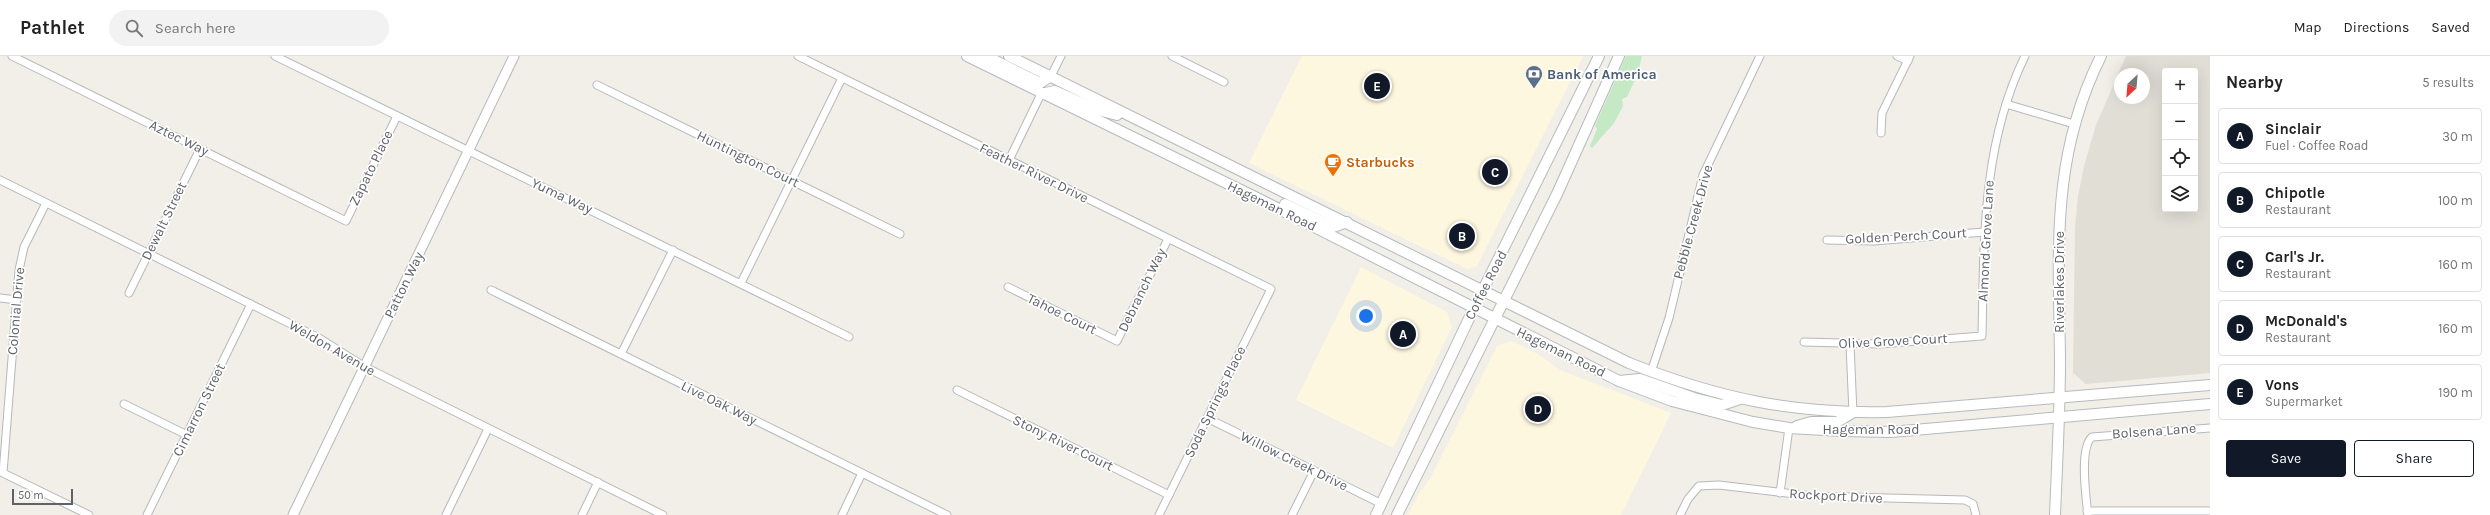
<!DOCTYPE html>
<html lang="en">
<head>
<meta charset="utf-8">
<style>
	:root { --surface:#fff; --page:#f2f2f2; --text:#222; --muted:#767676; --line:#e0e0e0; --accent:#111827 }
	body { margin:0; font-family:Karla,sans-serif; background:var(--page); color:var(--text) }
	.controls { position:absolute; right:12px; top:12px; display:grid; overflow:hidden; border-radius:4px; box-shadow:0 4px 16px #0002 }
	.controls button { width:36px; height:36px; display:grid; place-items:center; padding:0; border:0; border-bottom:1px solid var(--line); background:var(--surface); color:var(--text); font:20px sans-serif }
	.compass { position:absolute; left:2114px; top:12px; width:36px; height:36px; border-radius:50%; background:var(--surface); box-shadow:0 4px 16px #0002; rotate:206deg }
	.scale { position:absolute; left:12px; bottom:10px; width:61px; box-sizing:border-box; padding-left:4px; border:2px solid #5f6368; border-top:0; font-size:11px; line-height:14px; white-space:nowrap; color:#5f6368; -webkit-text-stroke:3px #fff; paint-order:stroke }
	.you { position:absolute; left:1366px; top:260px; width:14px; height:14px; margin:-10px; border:3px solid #fff; border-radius:50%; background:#1a73e8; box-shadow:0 0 0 6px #1a73e833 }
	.badge { display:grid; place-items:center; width:26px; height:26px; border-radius:50%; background:var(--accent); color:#fff; font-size:13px; font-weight:700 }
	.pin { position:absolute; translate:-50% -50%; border:2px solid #fff; box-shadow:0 1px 4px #0006 }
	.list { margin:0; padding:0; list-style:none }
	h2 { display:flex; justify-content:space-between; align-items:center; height:52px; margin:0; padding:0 16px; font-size:17px }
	h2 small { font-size:13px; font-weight:400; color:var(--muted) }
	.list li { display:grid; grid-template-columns:26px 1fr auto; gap:12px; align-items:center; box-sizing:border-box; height:56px; margin:0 8px 8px; padding:0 8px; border:1px solid var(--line); border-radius:4px }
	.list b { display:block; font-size:15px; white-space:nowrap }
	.list p { margin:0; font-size:13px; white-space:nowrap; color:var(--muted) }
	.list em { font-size:13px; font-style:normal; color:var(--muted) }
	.actions { display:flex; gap:8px; padding:12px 16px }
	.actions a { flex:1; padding:9px 0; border:1px solid var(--accent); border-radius:4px; text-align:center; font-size:14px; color:var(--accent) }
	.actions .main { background:var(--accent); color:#fff }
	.icon { flex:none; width:22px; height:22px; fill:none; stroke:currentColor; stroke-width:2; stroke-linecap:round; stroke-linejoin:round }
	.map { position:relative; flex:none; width:2210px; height:459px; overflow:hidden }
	header { display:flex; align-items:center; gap:24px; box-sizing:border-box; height:56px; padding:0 20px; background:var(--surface); border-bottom:1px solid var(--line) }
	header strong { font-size:19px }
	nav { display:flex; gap:22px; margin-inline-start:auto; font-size:14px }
	.search { width:280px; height:36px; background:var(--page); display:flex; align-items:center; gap:10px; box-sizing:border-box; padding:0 14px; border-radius:22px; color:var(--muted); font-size:15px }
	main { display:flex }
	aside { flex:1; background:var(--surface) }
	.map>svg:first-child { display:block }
</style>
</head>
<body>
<header>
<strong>Pathlet</strong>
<div class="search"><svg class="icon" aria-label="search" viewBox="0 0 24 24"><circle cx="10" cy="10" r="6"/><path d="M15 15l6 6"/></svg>Search here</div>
<nav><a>Map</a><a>Directions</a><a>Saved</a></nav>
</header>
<main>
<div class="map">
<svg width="2210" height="459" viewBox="0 0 2210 459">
	<rect width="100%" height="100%" fill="#f1efe8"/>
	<g fill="#fef7e0">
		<path d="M1302,0h281l-106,210 -10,3 -218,-106z"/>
		<path d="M1361,211l86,45 5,15 -59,121 -97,-48z"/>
		<path d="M1512,285l26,13 22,16 111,43 -50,102h-213l10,-20 13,-18 66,-131z"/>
	</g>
	<path fill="#e1ded6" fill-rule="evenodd" d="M2126,0h84v317l-124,11 -13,-11 2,-146 3,-31 6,-30 12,-41zM2165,15h30v138h-30zM2120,18h24v24h-24z"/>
	<path fill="#c5e8c5" d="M1626,0h16l-4,17 -11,24 -5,2 1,7 -9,17 -22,25 -2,-2 7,-17 -2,-3z"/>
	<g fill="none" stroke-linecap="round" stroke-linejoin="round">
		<defs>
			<g id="minor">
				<path d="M12,0l334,165 51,-105"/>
				<path d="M275,0l574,281"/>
				<path d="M798,0l473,233 -112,226"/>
				<path d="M1172,0l52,26"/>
				<path d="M1897,0l11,5"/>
				<path d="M1051,20l10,-20"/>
				<path d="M597,29l303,149"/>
				<path d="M2006,48l68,20"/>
				<path d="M1881,77l1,-20 28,-57"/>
				<path d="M1009,104l32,-66"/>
				<path d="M0,124l319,158 46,29 298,148"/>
				<path d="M46,147l-22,44 -5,23 -16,203 86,42"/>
				<path d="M1827,184l47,1 110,-9"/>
				<path d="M741,227l101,-205"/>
				<path d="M1008,231l109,54 51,-102"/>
				<path d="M491,234l456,225"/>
				<path d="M129,237l71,-144"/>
				<path d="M0,242l17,2"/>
				<path d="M1804,286l75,2 103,-8c2,-96 0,-192 43,-280"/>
				<path d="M1850,289l3,68"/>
				<path d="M621,298l52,-104"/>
				<path d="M1651,316l18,-54 34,-143 57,-119"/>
				<path d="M957,334l212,105"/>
				<path d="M124,348l63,31"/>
				<path d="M1207,362l175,86"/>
				<path d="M1780,437l9,-65"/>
				<path d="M2087,455h123"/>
				<path d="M147,459l104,-211"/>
				<path d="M446,459l42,-86"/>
				<path d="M582,459l16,-33"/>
				<path d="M842,459l20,-42"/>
				<path d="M1292,459l22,-44"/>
				<path d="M1680,459l8,-16 11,-13 20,-1 92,11 154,4 8,4 3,11"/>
				<path d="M2088,459c-2,-17 -9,-67 4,-78l118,-9"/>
			</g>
			<path id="tertiary" d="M293,459l221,-459"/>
			<g id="secondary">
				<path d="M967,0l292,143 360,182 53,20 81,21 36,6 53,3 49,1 319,-28"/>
				<path d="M1009,0l620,307c89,35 163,51 258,49l323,-27"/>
				<path d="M976,2l16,1 48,24 11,-7"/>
				<path d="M1041,38l14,-3 43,19 19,5"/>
				<path d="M1285,148l48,23 14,-5"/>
				<path d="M1619,325l21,-2 54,19 28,7 18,-6"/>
				<path d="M1797,370l14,-4h26l15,-9"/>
				<path d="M1376,459l98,-207 125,-252"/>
				<path d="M1397,459l160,-321 62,-138"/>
				<path d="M2055,459c2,-51 5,-103 5,-154 -1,-110 -10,-203 41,-305"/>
			</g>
		</defs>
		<use href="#minor" stroke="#b5b8bc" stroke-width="9"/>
		<use href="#tertiary" stroke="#b5b8bc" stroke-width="11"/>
		<use href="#secondary" stroke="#b6babf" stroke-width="12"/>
		<use href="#minor" stroke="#fff" stroke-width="7"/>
		<use href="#tertiary" stroke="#fff" stroke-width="9"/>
		<use href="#secondary" stroke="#fff" stroke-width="10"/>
	</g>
	<defs>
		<symbol id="bank-pin" viewBox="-11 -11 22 30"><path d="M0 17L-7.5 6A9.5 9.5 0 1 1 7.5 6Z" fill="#5c6f8a" stroke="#fff"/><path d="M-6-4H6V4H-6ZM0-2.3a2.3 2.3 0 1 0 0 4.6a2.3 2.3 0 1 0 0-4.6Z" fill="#fff"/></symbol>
		<symbol id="cafe-pin" viewBox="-11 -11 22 30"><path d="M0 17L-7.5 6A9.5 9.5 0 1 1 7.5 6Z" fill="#e8710a" stroke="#fff"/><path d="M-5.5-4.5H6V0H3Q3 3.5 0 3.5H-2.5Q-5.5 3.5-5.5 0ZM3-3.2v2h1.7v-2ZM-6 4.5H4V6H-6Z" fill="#fff"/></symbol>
	</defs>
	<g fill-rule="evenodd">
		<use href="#bank-pin" x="1524" y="8" width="20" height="27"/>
		<use href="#cafe-pin" x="1323" y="96" width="20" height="27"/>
	</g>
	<g text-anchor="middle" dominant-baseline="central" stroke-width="3.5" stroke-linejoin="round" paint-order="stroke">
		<g font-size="14" font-weight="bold" fill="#4e5e75" stroke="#fff" text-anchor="start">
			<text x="1547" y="18">Bank of America</text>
		</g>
		<g font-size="14" fill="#5f6368" stroke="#fff">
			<text transform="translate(179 82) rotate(26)">Aztec Way</text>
			<text transform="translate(748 103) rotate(26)">Huntington Court</text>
			<text transform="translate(371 112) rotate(-64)">Zapato Place</text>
			<text transform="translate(1034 117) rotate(26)">Feather River Drive</text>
			<text transform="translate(562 140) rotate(25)">Yuma Way</text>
			<text transform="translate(1272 150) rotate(26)">Hageman Road</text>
			<text transform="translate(164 165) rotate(-64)">Dewalt Street</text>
			<text transform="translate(1693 166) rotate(-75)">Pebble Creek Drive</text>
			<text transform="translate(1906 180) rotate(-3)">Golden Perch Court</text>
			<text transform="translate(1986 185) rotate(-87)">Almond Grove Lane</text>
			<text transform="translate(2059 226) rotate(-90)">Riverlakes Drive</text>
			<text transform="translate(404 229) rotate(-64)">Patton Way</text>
			<text transform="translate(1486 229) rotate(-63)">Coffee Road</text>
			<text transform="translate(1142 234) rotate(-64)">Debranch Way</text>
			<text transform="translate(16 255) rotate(-85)">Colonial Drive</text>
			<text transform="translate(1062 258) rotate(26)">Tahoe Court</text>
			<text transform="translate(1893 285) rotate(-3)">Olive Grove Court</text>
			<text transform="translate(332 292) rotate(30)">Weldon Avenue</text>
			<text transform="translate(1561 296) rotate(26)">Hageman Road</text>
			<text transform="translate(1215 346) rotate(-64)">Soda Springs Place</text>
			<text transform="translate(719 347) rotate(26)">Live Oak Way</text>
			<text transform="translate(199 354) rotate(-64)">Cimarron Street</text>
			<text x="1871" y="373">Hageman Road</text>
			<text transform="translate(2154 375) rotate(-4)">Bolsena Lane</text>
			<text transform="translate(1063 387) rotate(26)">Stony River Court</text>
			<text transform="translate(1294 405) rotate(26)">Willow Creek Drive</text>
			<text transform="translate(1836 440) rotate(3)">Rockport Drive</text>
		</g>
		<g font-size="14" font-weight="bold" fill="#c56008" stroke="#fff" text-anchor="start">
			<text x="1346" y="106">Starbucks</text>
		</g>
	</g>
</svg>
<div class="controls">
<button>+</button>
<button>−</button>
<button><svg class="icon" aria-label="locate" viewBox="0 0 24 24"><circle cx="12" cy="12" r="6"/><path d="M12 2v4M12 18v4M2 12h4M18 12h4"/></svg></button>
<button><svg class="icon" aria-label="layers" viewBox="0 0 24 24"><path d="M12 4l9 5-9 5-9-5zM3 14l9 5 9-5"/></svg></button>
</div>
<svg class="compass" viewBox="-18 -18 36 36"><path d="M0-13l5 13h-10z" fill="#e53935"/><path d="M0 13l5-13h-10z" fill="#767676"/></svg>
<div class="scale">50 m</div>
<div class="you"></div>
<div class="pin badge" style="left:1403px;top:278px">A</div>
<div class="pin badge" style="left:1462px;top:180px">B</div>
<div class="pin badge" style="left:1495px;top:116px">C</div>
<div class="pin badge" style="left:1538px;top:353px">D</div>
<div class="pin badge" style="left:1377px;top:30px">E</div>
</div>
<aside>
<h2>Nearby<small>5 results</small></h2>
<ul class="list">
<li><span class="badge">A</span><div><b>Sinclair</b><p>Fuel · Coffee Road</p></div><em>30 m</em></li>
<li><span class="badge">B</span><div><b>Chipotle</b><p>Restaurant</p></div><em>100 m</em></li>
<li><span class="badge">C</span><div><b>Carl's Jr.</b><p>Restaurant</p></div><em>160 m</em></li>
<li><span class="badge">D</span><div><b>McDonald's</b><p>Restaurant</p></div><em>160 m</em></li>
<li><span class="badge">E</span><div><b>Vons</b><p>Supermarket</p></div><em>190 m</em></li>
</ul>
<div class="actions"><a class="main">Save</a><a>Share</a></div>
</aside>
</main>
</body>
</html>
